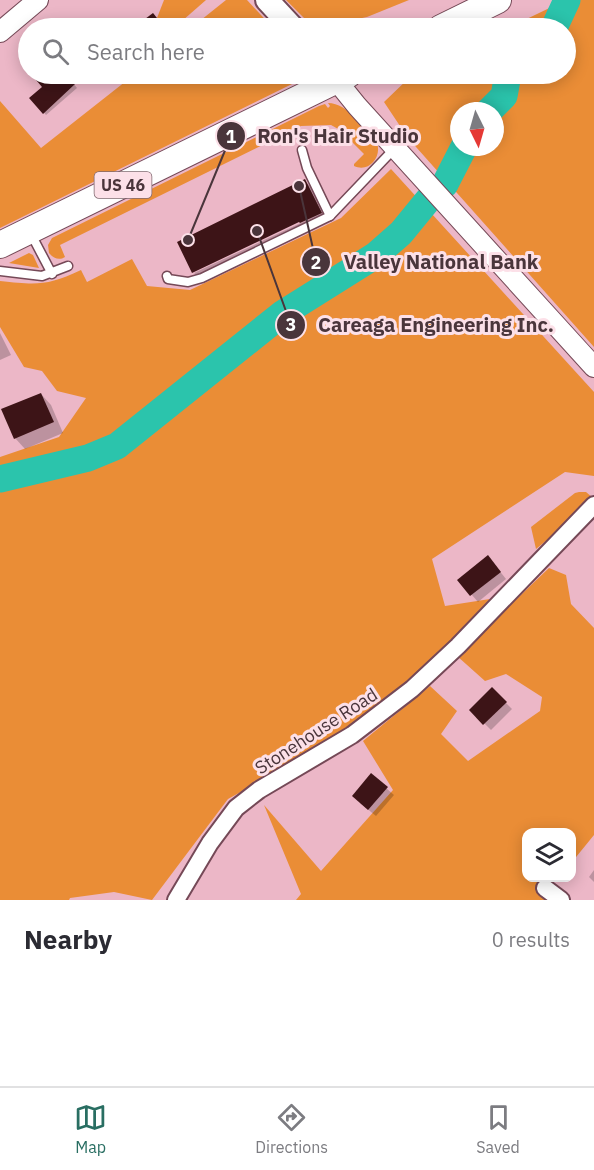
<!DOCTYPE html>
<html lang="en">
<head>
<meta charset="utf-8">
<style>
	:root { --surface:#fff; --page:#f2f2f3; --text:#2b2b33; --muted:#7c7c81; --line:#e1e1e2; --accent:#296e62 }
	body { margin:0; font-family:"IBM Plex Sans",sans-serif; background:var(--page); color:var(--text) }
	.controls { position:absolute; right:18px; bottom:18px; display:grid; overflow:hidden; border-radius:12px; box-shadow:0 3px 15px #0003 }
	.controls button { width:54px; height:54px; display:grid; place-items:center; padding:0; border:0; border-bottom:2px solid var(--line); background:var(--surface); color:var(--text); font:30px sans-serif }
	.compass { position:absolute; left:450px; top:102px; width:54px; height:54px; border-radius:50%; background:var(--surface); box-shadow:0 3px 15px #0003; rotate:175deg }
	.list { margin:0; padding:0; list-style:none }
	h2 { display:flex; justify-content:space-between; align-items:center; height:78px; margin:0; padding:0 24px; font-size:26px }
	h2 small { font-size:20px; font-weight:400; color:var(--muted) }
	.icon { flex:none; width:33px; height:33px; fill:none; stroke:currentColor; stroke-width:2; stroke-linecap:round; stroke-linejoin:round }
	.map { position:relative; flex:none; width:594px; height:900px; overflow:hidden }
	.search { position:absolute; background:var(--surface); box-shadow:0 3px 15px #0003; left:18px; right:18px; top:18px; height:66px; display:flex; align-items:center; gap:15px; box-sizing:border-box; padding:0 21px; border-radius:33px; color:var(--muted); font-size:22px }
	.sheet { height:186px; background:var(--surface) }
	nav { display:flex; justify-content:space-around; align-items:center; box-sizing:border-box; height:84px; border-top:2px solid var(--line); background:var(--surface); font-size:16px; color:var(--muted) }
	nav a { display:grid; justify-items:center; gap:3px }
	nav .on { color:var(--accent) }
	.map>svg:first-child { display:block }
</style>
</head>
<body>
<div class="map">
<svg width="594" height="900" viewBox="0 0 594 900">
	<rect width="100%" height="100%" fill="#ecb7c7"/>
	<g fill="#ea8d36" fill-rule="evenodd">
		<path d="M164,0h42l-32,28h-9l-8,-10z"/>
		<path d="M226,0h21l26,28h-82z"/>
		<path d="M286,0h123l-42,17 -53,11z"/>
		<path d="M566,0h28v347l-186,-209 -24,-36 26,-25 7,-3h149v-46h-58zM459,111h36v36h-36z"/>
		<path d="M135,74h161l3,1 -5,8 -6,3 -288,142v-127l41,47z"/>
		<path d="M328,103c20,0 37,26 49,40 5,14 -8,30 -23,23v-2l10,-10 -24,-24 -9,-5 -30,1 -241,119 5,12c-6,4 -12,1 -16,-4l-1,-8 4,-7 267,-132 6,-2 3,4 2,-2z"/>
		<path d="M391,169l203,223v84l-29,-4 -133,87 13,47 45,-7 -86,92 -77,53 -99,55 -76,101 -38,-8 -44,6 -1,2h-69v-443l59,-20 27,-39 -29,-7 -15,-20 -18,-4 -24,-40v-46c37,4 47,5 81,-11l6,12 45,-23 15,27 43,4 151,-72z"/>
		<path d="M29,253l4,2 6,13 -30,-5z"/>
		<path d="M579,492h7l7,6 -19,20 -38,31 -5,-22 44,-34z"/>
		<path d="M549,568l17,7 5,29 23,24v207l-22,27v-30h-46v46h32l-2,2 -10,2 6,18h-256l5,-6 -37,-89 57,66 72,-81 -30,-49 67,-55 27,25 -16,23 27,27 72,-50 2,-14 -36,-23 -21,7 -28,-25z"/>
	</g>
	<g fill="#0003">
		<path d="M33,74h52l-12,9 4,5 -31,27 -15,-17 13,-11z"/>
		<path d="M305,181l7,7 15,32 -127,58 -6,-5 113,-53z"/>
		<path d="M0,333l11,22 -11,5z"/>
		<path d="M41,394l10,11 12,28 -38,16 -10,-11z"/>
		<path d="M494,564l12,15 -28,23 -19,-22z"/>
		<path d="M492,689l20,20 -21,21 -20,-20z"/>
		<path d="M371,775l23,20 -18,21 -16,-13z"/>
		<path d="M594,870v12l-5,-5z"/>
	</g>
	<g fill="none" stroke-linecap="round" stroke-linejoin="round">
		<g stroke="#2bc4ac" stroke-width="27">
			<path d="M554,28l13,-28"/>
			<path d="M489,111l15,-15 4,-22"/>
			<path d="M445,184l19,-37"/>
			<path d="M0,479l88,-21 29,-12 165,-132 94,-59 25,-22 27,-33"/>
		</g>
	</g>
	<g fill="#3d1417">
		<path d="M153,13l12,15h-32z"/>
		<path d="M31,74h35l9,10 -32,30 -14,-16 13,-11z"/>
		<path d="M305,179l17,34 -22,10 -1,-1 -107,51 -15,-31z"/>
		<path d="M41,393l13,29 -40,17 -13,-30z"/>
		<path d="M488,555l13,17 -31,24 -13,-16z"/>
		<path d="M492,687l15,15 -24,23 -14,-15z"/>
		<path d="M371,773l17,14 -20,23 -16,-14z"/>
	</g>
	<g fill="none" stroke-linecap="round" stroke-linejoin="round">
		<defs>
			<g id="service">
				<path d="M302,150l5,18 23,48"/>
				<path d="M31,234l21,40"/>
				<path d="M0,271l42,5 26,-10"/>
				<path d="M167,276l1,3 20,3 14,-4 128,-62 65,-68"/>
			</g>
			<g id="minor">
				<path d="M545,888l16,12"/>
				<path d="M176,900l34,-57 26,-35 23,-18 93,-55 60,-46 46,-43 136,-141"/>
			</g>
			<g id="tertiary">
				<path d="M0,32l38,-32"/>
				<path d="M336,80l21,26 237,261"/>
			</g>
			<path id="secondary" d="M267,0l26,28"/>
			<g id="primary">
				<path d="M441,28l57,-28"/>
				<path d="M0,245l349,-171"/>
			</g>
		</defs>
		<use href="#service" stroke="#754957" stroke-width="11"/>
		<use href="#minor" stroke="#754957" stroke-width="20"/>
		<use href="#tertiary" stroke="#754957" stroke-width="22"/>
		<use href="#secondary" stroke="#754957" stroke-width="26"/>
		<use href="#primary" stroke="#754957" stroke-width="28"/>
		<use href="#service" stroke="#fff" stroke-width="8"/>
		<use href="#minor" stroke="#fff" stroke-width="16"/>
		<use href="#tertiary" stroke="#fff" stroke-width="20"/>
		<use href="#secondary" stroke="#fff" stroke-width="22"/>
		<use href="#primary" stroke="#fff" stroke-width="26"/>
	</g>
	<g text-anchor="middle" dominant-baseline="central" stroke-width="6" stroke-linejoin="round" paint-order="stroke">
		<rect fill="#fce0e8" stroke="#7f686f" stroke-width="1.5" x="94.5" y="172" width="57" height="26" rx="4.5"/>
		<g font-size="16" font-weight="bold" fill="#4a353b">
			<text x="123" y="185">US 46</text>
		</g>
		<g font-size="18" fill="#4a353b" stroke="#fce0e8">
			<text transform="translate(316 731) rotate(-33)">Stonehouse Road</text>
		</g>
	</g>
	<path fill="none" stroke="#4a353b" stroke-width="2" d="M188 240L231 136M299 186L316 262M257 231L291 325"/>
	<g fill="#4a353b" stroke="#fce0e8" stroke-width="2">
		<circle cx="188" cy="240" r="6"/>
		<circle cx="299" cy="186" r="6"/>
		<circle cx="257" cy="231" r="6"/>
		<circle cx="231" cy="136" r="15"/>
		<circle cx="316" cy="262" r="15"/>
		<circle cx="291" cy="325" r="15"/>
	</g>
	<g font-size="18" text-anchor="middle" font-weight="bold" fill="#fff">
		<text x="231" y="143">1</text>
		<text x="316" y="269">2</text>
		<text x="291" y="331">3</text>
	</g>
	<g font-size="20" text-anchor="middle" font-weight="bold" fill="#4a353b" stroke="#fce0e8" stroke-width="6" stroke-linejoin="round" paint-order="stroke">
		<text x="338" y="143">Ron's Hair Studio</text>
		<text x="441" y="269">Valley National Bank</text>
		<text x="436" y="332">Careaga Engineering Inc.</text>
	</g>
</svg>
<div class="controls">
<button><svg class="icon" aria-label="layers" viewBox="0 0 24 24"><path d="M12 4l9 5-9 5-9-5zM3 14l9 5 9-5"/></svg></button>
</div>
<svg class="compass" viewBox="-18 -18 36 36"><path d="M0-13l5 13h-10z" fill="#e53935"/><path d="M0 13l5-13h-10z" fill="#7c7c81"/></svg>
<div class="search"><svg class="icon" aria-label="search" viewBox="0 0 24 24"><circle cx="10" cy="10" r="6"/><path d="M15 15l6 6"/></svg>Search here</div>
</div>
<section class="sheet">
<h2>Nearby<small>0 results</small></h2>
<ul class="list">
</ul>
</section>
<nav>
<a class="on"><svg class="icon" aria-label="map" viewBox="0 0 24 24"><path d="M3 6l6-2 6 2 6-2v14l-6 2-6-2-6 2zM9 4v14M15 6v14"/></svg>Map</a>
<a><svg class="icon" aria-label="directions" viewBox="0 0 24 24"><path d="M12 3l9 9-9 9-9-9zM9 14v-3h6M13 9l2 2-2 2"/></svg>Directions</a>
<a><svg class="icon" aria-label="saved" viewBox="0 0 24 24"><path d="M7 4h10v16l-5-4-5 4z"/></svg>Saved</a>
</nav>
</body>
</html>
